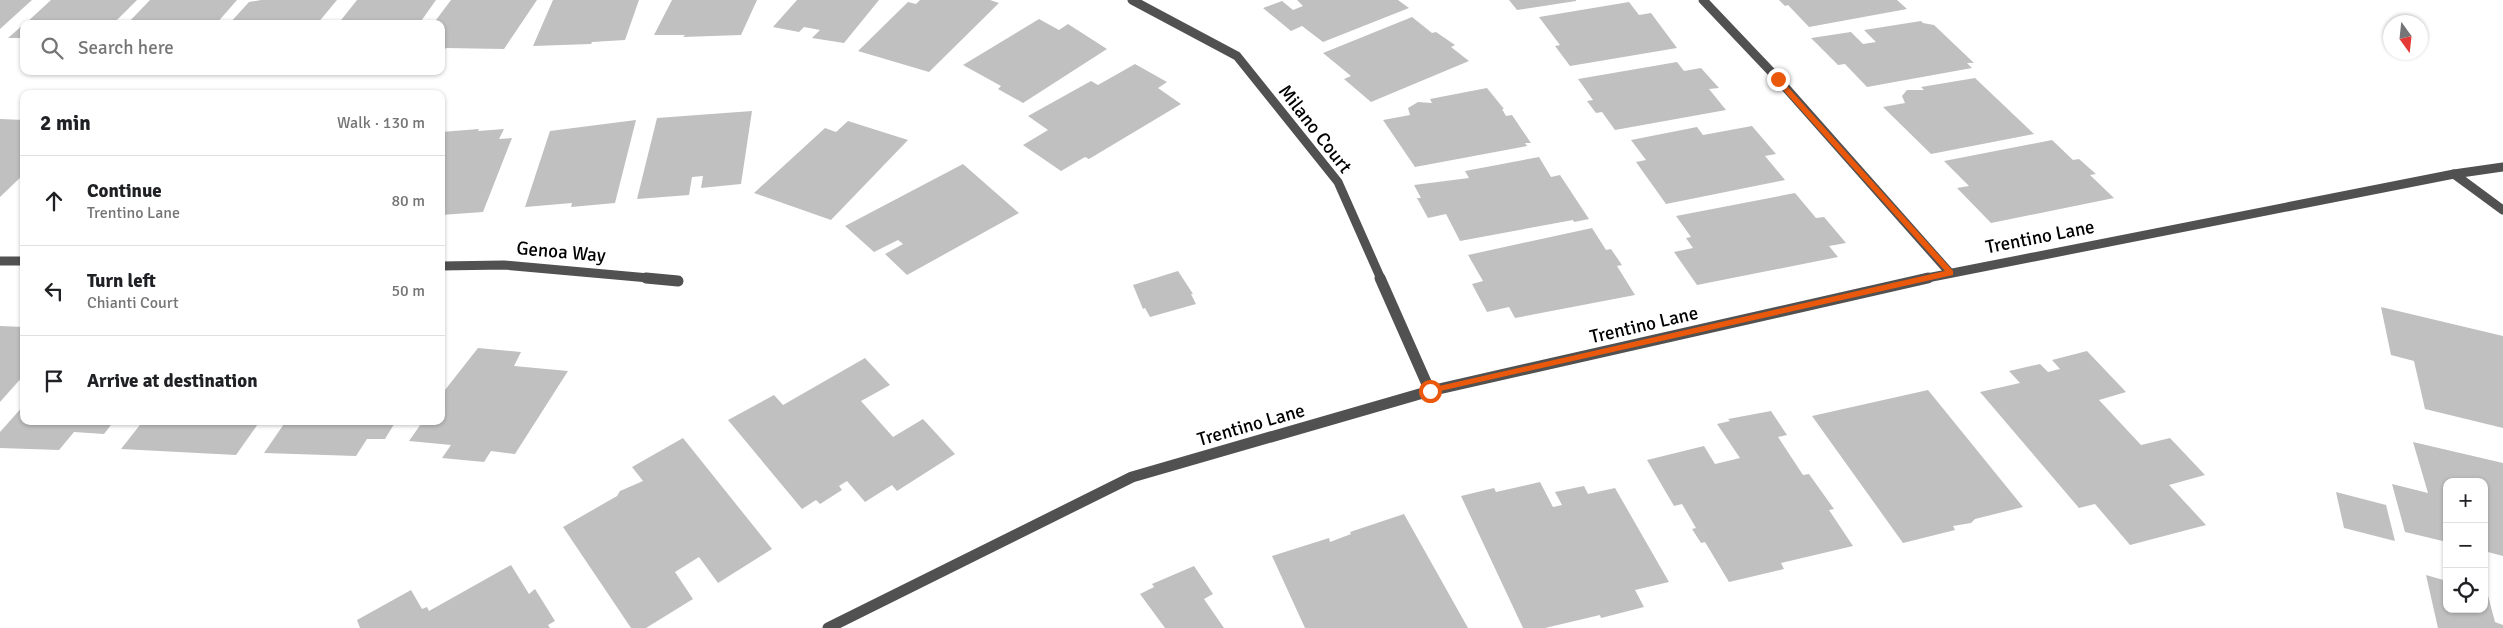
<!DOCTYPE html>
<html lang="en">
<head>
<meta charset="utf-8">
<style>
	:root { --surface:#fff; --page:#f6f6f6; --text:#202124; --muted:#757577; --line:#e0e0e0 }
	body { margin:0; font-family:Signika,sans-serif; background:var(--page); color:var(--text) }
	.controls { position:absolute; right:15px; bottom:15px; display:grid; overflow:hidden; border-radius:10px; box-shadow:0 1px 4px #0004 }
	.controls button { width:45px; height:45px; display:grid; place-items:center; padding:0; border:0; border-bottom:1px solid var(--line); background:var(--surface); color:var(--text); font:25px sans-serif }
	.compass { position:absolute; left:2383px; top:15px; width:45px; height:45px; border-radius:50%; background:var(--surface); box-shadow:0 1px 4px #0004; rotate:165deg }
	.stop { position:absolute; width:15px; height:15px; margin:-11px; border:4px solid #ea580c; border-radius:50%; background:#fff }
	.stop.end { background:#ea580c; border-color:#fff; box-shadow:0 1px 5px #0008 }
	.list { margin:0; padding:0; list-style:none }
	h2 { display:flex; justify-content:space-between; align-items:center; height:65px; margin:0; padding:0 20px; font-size:21px }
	h2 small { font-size:16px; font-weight:400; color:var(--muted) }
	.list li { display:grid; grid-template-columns:32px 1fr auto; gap:15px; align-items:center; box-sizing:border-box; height:90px; padding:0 20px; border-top:1px solid var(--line) }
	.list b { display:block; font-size:19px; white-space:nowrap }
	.list p { margin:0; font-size:16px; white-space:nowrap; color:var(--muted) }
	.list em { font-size:16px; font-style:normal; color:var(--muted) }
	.icon { flex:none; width:28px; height:28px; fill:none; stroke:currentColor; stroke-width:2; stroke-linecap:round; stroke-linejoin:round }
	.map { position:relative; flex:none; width:2503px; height:628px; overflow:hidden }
	.search { position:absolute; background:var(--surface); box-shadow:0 1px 4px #0004; left:20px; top:20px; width:425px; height:55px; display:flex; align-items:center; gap:12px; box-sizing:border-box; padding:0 18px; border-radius:10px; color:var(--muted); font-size:19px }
	.panel { position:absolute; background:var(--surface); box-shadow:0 1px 4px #0004; left:20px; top:90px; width:425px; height:335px; border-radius:10px }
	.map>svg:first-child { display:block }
</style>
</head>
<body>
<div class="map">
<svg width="2503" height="628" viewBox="0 0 2503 628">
	<rect width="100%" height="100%" fill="#fff"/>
	<g fill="#c0c0c0">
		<path d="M0,0h32l-32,29z"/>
		<path d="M51,0h86l-24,24h-88z"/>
		<path d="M150,0h87l-21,24h-89z"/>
		<path d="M261,0h76l-20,24h-88l20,-22z"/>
		<path d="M357,0h79l-17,24h-81z"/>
		<path d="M451,0h86l-33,49 -58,-1 -5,6v-30h-8z"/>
		<path d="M553,0h86l-14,40 -33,2 -1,2 -58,2z"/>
		<path d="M672,0h85l-16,35 -58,2 2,-2h-31z"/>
		<path d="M797,0h82l-35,43 -32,-5 8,-8 -16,-3 -5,5 -26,-5z"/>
		<path d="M920,0h70l9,3 -70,69 -71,-21 50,-49 8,2z"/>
		<path d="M1297,0h101l11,8 -86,34 -21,-16 -11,5 -28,-23 19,-7 11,9 10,-4z"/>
		<path d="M1509,0h67v1l-59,9z"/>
		<path d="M1779,0h118l10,9 -98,18 -21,-22 -3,1z"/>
		<path d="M1629,2l10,13 12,-2 26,35 -107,18 -15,-20 5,-1 -21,-28z"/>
		<path d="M1412,17l20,16 4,-1 19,13 -4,2 18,14 -98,41 -27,-23 7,-3 -28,-23z"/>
		<path d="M1039,19l20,11 9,-6 39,25 -84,54 -25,-14 3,-3 -38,-21z"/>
		<path d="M1921,21l2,2 11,2 40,38h-7l5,5 -105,19 -22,-23 -7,1 -27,-27 40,-6 12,12 13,-2 -12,-12z"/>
		<path d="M24,24v14h-16z"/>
		<path d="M1677,62l7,9 17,-3 18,20 -10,1 17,21 -111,20 -13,-18 -6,1 -9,-12 6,-1 -15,-21z"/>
		<path d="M1135,64l32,18 -9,6 23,16 -92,55 -4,-2 -24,14 -38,-26 25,-15 -20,-14 63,-35 7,4z"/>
		<path d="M1975,78l59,56 -103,20 -48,-47 22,-4 -3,-7 5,-6h17l-3,-3z"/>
		<path d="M1487,88l17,21h-2l4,7 6,-1 19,28h-6l2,3 -112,21 -32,-47 27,-5 -2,-7 10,-6 14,1 -2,-4z"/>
		<path d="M752,111l-11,73 -40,4 2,-12 -11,1 -3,18 -52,4 20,-81z"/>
		<path d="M0,119l24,1v54l-24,23z"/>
		<path d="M636,120l-21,83 -44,4 1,-4 -47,4 25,-76z"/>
		<path d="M848,121l60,19 -77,80 -77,-27 71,-65 11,4z"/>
		<path d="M1752,126l24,28 -11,2 20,24 -119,24 -30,-42 10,-2 -15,-20 66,-13 6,8z"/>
		<path d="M479,129l-1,2 26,-2 -5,10 13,-1 -29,74 -42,3v-83z"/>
		<path d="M2052,140l21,20 6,-1 17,15 -6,1 24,23 -123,25 -34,-35 12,-2 -25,-25z"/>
		<path d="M1539,157l12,20 9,-2 29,44 -15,3 -1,-2 -113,21 -14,-27 -18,4 -11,-20h4l-7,-13 55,-7 -4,-7z"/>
		<path d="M963,164l56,49 -112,62 -22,-21 18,-10 -5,-4 -24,12 -29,-26z"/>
		<path d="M1795,193l21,25 8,-1 22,26 -17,3 9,11 -141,28 -23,-33 19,-4 -7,-10 5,-1 -15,-21z"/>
		<path d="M1592,228l14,22 5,-1 11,16 -5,1 18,29 -120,23 -6,-11 -22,5 -15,-28 11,-3 -15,-26z"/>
		<path d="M1178,271l15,23h-2l5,10 -46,13 -5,-9 -2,1 -10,-24z"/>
		<path d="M2381,307l122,29v92l-78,-19 -11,-48 -23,-6z"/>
		<path d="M0,326l24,1v48l-24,27z"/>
		<path d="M478,348l43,4 -7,14 54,5 -53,83 -24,-3 -7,11 -42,-4 9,-13 -42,-4 14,-20h18v-26z"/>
		<path d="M2087,351l39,41 -27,8 42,45 29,-7 35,37 -36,10 37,40 -76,20 -35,-41 -16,4 -99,-116 40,-9 -11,-12 31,-7 8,8 12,-3 -8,-9z"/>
		<path d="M865,358l25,27 -29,16 32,36 30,-18 32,35 -58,37 -5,-6 -27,17 -18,-21 -8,5 3,4 -22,14 -4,-4 -14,9 -74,-89 46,-25 9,10z"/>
		<path d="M1928,390l95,117 -48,12 -4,4 -18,3 2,4 -52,13 -91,-127z"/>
		<path d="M24,405v16h90l-10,13 -30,-2 -15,18 -59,-2v-16z"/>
		<path d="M1771,411l16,24 -9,2 25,38 6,-1 25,35 -5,1 24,36 -72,17 3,6 -55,13 -24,-40 -4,1 -9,-14 4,-1 -14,-24 -8,2 -27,-46 57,-14 11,18 25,-6 -23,-34 13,-3 -2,-2z"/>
		<path d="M143,421h117l-24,34 -115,-6z"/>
		<path d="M286,421h110l-11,18h-18l-11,17 -92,-3z"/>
		<path d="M683,438l89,111 -54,34 -19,-26 -24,15 18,27 -47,29h-15l-68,-101 54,-31 3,-5 23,-10 -11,-14z"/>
		<path d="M2413,442l90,21v93l-19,-5v-69h-37v60l-42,-10 -13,-48 36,9z"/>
		<path d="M1540,482l13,25 9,-2 -7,-13 29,-6 4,8 27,-6 54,94 -34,8 9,17 -43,11 -1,-3 -55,13h-22l-62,-132 33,-8 2,4z"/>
		<path d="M2336,492l50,13 9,36 -51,-13z"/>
		<path d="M1404,514l64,114h-163l-33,-72 57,-18 1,4 21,-8 -1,-2z"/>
		<path d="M511,565l18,29 6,-5 20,32 -7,4 2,3h-190l-3,-8 54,-30 11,19 5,-2 2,4z"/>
		<path d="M1194,566l19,28 -9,5 20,29h-59l-25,-34 14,-7 -2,-3z"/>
		<path d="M2426,575l21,6v28h37v-18l3,1 8,30 8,3v3h-65z"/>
	</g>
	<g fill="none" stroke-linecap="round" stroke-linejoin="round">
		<g stroke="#515151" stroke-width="9">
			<path d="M1132,0l105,56 101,126 43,97"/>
			<path d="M1703,0l75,79 172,194"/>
			<path d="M2454,174l49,36"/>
			<path d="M0,261h24"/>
			<path d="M441,266l63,-1 156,14"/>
			<path d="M1922,279l532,-105 49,-7"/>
		</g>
		<g stroke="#515151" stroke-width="11">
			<path d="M646,278l32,3"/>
			<path d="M1380,278l50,113"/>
			<path d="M828,628l304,-151 298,-86 498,-113"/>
		</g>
	</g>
	<path fill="#ea580c" d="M1775,78h5l173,193v4l-526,119v-5l3,-1 515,-117 -170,-190z"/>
	<g text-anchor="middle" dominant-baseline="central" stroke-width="4.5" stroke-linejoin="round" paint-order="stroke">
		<g font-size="19" fill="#000" stroke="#fff">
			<text transform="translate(1315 129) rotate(52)">Milano Court</text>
			<text transform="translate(2040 237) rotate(-11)">Trentino Lane</text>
			<text transform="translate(561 252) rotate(5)">Genoa Way</text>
			<text transform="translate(1644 325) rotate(-13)">Trentino Lane</text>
			<text transform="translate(1251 425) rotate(-16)">Trentino Lane</text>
		</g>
	</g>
</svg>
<div class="controls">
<button>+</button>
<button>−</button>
<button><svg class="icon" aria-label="locate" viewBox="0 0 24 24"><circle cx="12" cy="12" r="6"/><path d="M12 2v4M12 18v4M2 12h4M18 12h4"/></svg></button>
</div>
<svg class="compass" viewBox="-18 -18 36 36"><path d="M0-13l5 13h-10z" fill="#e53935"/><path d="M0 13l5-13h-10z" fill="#757577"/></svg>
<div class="stop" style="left:1430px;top:391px"></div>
<div class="stop end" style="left:1778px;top:79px"></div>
<div class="search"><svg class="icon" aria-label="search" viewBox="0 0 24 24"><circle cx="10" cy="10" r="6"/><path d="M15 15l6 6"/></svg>Search here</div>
<section class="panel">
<h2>2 min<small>Walk · 130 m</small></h2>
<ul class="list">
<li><svg class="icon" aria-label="ahead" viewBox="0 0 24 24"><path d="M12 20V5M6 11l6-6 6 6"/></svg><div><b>Continue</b><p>Trentino Lane</p></div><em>80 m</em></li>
<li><svg class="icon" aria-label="left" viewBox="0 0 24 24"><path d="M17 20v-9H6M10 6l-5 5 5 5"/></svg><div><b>Turn left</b><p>Chianti Court</p></div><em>50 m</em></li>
<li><svg class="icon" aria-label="arrive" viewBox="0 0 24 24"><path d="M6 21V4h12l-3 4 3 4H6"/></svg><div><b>Arrive at destination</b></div></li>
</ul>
</section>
</div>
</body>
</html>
